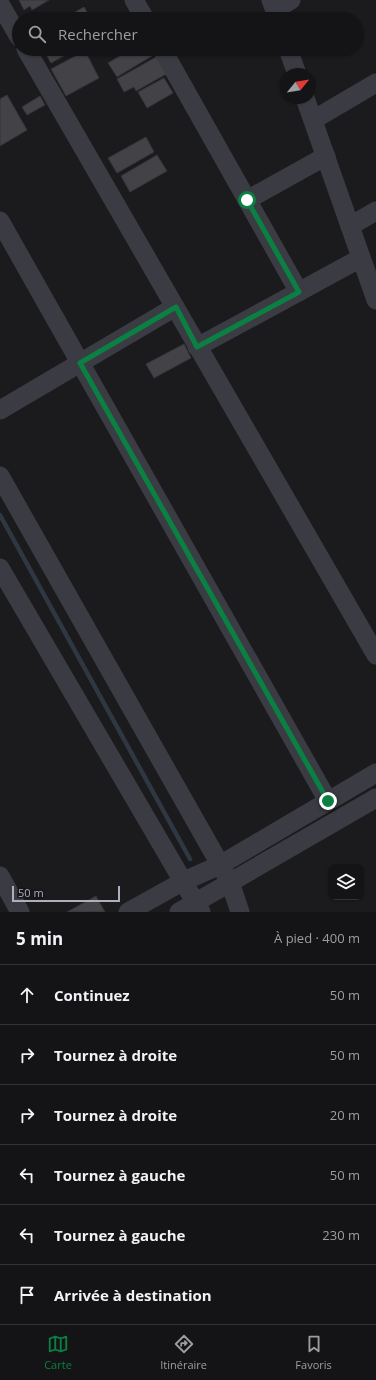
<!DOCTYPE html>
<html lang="fr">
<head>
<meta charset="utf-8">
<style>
	:root { --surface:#141416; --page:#1d1d1f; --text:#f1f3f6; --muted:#9d9ea1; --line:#333335; --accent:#0b8043 }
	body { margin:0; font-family:"Open Sans",sans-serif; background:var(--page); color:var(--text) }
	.controls { position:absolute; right:12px; bottom:12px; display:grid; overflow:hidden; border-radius:8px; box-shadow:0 1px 3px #0004 }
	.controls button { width:36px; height:36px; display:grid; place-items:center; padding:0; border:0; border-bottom:1px solid var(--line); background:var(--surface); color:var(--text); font:20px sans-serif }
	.compass { position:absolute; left:280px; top:68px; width:36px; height:36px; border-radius:50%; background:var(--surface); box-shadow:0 1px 3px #0004; rotate:60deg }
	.scale { position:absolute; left:12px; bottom:10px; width:108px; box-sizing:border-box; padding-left:4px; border:2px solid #acafbd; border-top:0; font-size:11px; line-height:14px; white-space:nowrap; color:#acafbd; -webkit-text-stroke:3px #161518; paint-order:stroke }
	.stop { position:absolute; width:12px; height:12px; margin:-9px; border:3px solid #0b8043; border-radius:50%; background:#fff }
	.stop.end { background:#0b8043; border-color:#fff; box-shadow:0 1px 4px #0008 }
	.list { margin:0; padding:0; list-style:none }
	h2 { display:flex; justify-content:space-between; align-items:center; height:52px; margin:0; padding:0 16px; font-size:17px }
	h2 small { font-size:13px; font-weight:400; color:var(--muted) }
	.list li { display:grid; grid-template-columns:26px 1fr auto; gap:12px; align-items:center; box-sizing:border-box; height:60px; padding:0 16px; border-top:1px solid var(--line) }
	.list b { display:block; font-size:15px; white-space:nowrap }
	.list em { font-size:13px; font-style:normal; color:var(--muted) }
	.icon { flex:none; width:22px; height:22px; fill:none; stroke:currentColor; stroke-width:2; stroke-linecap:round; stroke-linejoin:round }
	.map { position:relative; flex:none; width:376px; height:912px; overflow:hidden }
	.search { position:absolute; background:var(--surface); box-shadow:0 1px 3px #0004; left:12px; right:12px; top:12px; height:44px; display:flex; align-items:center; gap:10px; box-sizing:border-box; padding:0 14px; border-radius:22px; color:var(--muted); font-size:15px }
	.sheet { height:412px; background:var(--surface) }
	nav { display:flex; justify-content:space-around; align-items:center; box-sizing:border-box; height:56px; border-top:1px solid var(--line); background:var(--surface); font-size:11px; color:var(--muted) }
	nav a { display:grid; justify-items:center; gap:2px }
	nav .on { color:var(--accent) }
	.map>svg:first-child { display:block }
</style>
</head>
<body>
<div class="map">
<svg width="376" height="912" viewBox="0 0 376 912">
	<rect width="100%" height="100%" fill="#1b1a1d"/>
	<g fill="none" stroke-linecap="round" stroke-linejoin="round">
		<path stroke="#2f3743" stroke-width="4.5" d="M0,515l190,344"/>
	</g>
	<g fill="#424247" stroke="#353439">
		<path d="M19,0h30l-17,10 -2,-4 -6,4z"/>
		<path d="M84,7l7,12h-28z"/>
		<path d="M43,49h33l-25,14z"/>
		<path d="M132,49h20l3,5 -38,23 -9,-14z"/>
		<path d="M85,51l14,27 -33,18 -15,-27z"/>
		<path d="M158,56l10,17 -32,18 -2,-4 -10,5 -7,-13z"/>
		<path d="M164,78l9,15 -26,15 -9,-16z"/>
		<path d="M7,95l20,35 -27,16v-47z"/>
		<path d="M40,96l5,9 -18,10 -5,-8z"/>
		<path d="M146,137l8,15 -37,21 -9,-15z"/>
		<path d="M157,155l10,16 -37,21 -9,-16z"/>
		<path d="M184,344l7,14 -37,20 -8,-14z"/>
		<path d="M96,896l9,16h-38z"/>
	</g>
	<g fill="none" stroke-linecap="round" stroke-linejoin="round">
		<g stroke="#3b3b43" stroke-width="19">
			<path d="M134,0l11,19"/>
			<path d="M271,0l7,19"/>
			<path d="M0,4l19,33"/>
			<path d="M275,10l16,-10"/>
			<path d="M26,49l350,606"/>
			<path d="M162,49l137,243"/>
			<path d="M288,49l9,25"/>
			<path d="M305,98l71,202"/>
			<path d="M313,120l63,-37"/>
			<path d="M247,200l79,-44"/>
			<path d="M0,221l328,580"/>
			<path d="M350,226l26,-15"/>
			<path d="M197,347l164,-89"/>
			<path d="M0,410l175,-103"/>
			<path d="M0,476l230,406 10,30"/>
			<path d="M0,568l201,344"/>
			<path d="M0,876l20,36"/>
			<path d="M128,912l54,-30 38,-17 156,-92"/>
			<path d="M179,912l197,-114"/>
		</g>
	</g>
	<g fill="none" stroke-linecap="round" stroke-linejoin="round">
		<path stroke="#0b8043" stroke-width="5" d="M247,200l52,92 -102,55 -21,-40 -96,56 248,438"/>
	</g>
</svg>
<div class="controls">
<button><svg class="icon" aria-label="layers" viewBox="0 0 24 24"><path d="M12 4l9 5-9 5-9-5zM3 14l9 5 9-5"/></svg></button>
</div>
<svg class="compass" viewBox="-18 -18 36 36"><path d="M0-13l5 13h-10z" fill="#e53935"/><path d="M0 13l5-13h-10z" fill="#9d9ea1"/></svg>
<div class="scale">50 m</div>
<div class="stop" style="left:247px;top:200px"></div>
<div class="stop end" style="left:328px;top:801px"></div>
<div class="search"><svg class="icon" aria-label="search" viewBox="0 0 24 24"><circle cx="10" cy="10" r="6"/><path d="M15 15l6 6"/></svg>Rechercher</div>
</div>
<section class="sheet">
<h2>5 min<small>À pied · 400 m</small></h2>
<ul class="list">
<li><svg class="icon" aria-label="ahead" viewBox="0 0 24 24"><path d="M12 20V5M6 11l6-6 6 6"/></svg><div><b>Continuez</b></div><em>50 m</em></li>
<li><svg class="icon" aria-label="right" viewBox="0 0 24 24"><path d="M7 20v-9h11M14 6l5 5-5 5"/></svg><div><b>Tournez à droite</b></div><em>50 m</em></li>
<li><svg class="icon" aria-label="right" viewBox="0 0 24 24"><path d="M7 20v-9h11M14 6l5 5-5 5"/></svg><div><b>Tournez à droite</b></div><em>20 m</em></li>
<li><svg class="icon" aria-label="left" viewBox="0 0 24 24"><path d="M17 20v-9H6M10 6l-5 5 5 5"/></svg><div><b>Tournez à gauche</b></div><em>50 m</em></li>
<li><svg class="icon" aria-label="left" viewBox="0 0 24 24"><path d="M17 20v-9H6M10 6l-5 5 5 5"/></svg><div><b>Tournez à gauche</b></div><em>230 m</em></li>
<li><svg class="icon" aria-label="arrive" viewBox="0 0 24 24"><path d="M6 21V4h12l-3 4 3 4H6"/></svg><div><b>Arrivée à destination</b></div></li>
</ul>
</section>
<nav>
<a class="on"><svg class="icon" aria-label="map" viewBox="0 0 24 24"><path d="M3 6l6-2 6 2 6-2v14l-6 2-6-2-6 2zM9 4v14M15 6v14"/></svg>Carte</a>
<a><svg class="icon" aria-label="directions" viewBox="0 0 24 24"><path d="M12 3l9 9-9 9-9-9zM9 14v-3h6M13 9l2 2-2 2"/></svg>Itinéraire</a>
<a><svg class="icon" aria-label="saved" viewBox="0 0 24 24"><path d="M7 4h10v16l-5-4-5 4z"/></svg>Favoris</a>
</nav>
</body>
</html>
